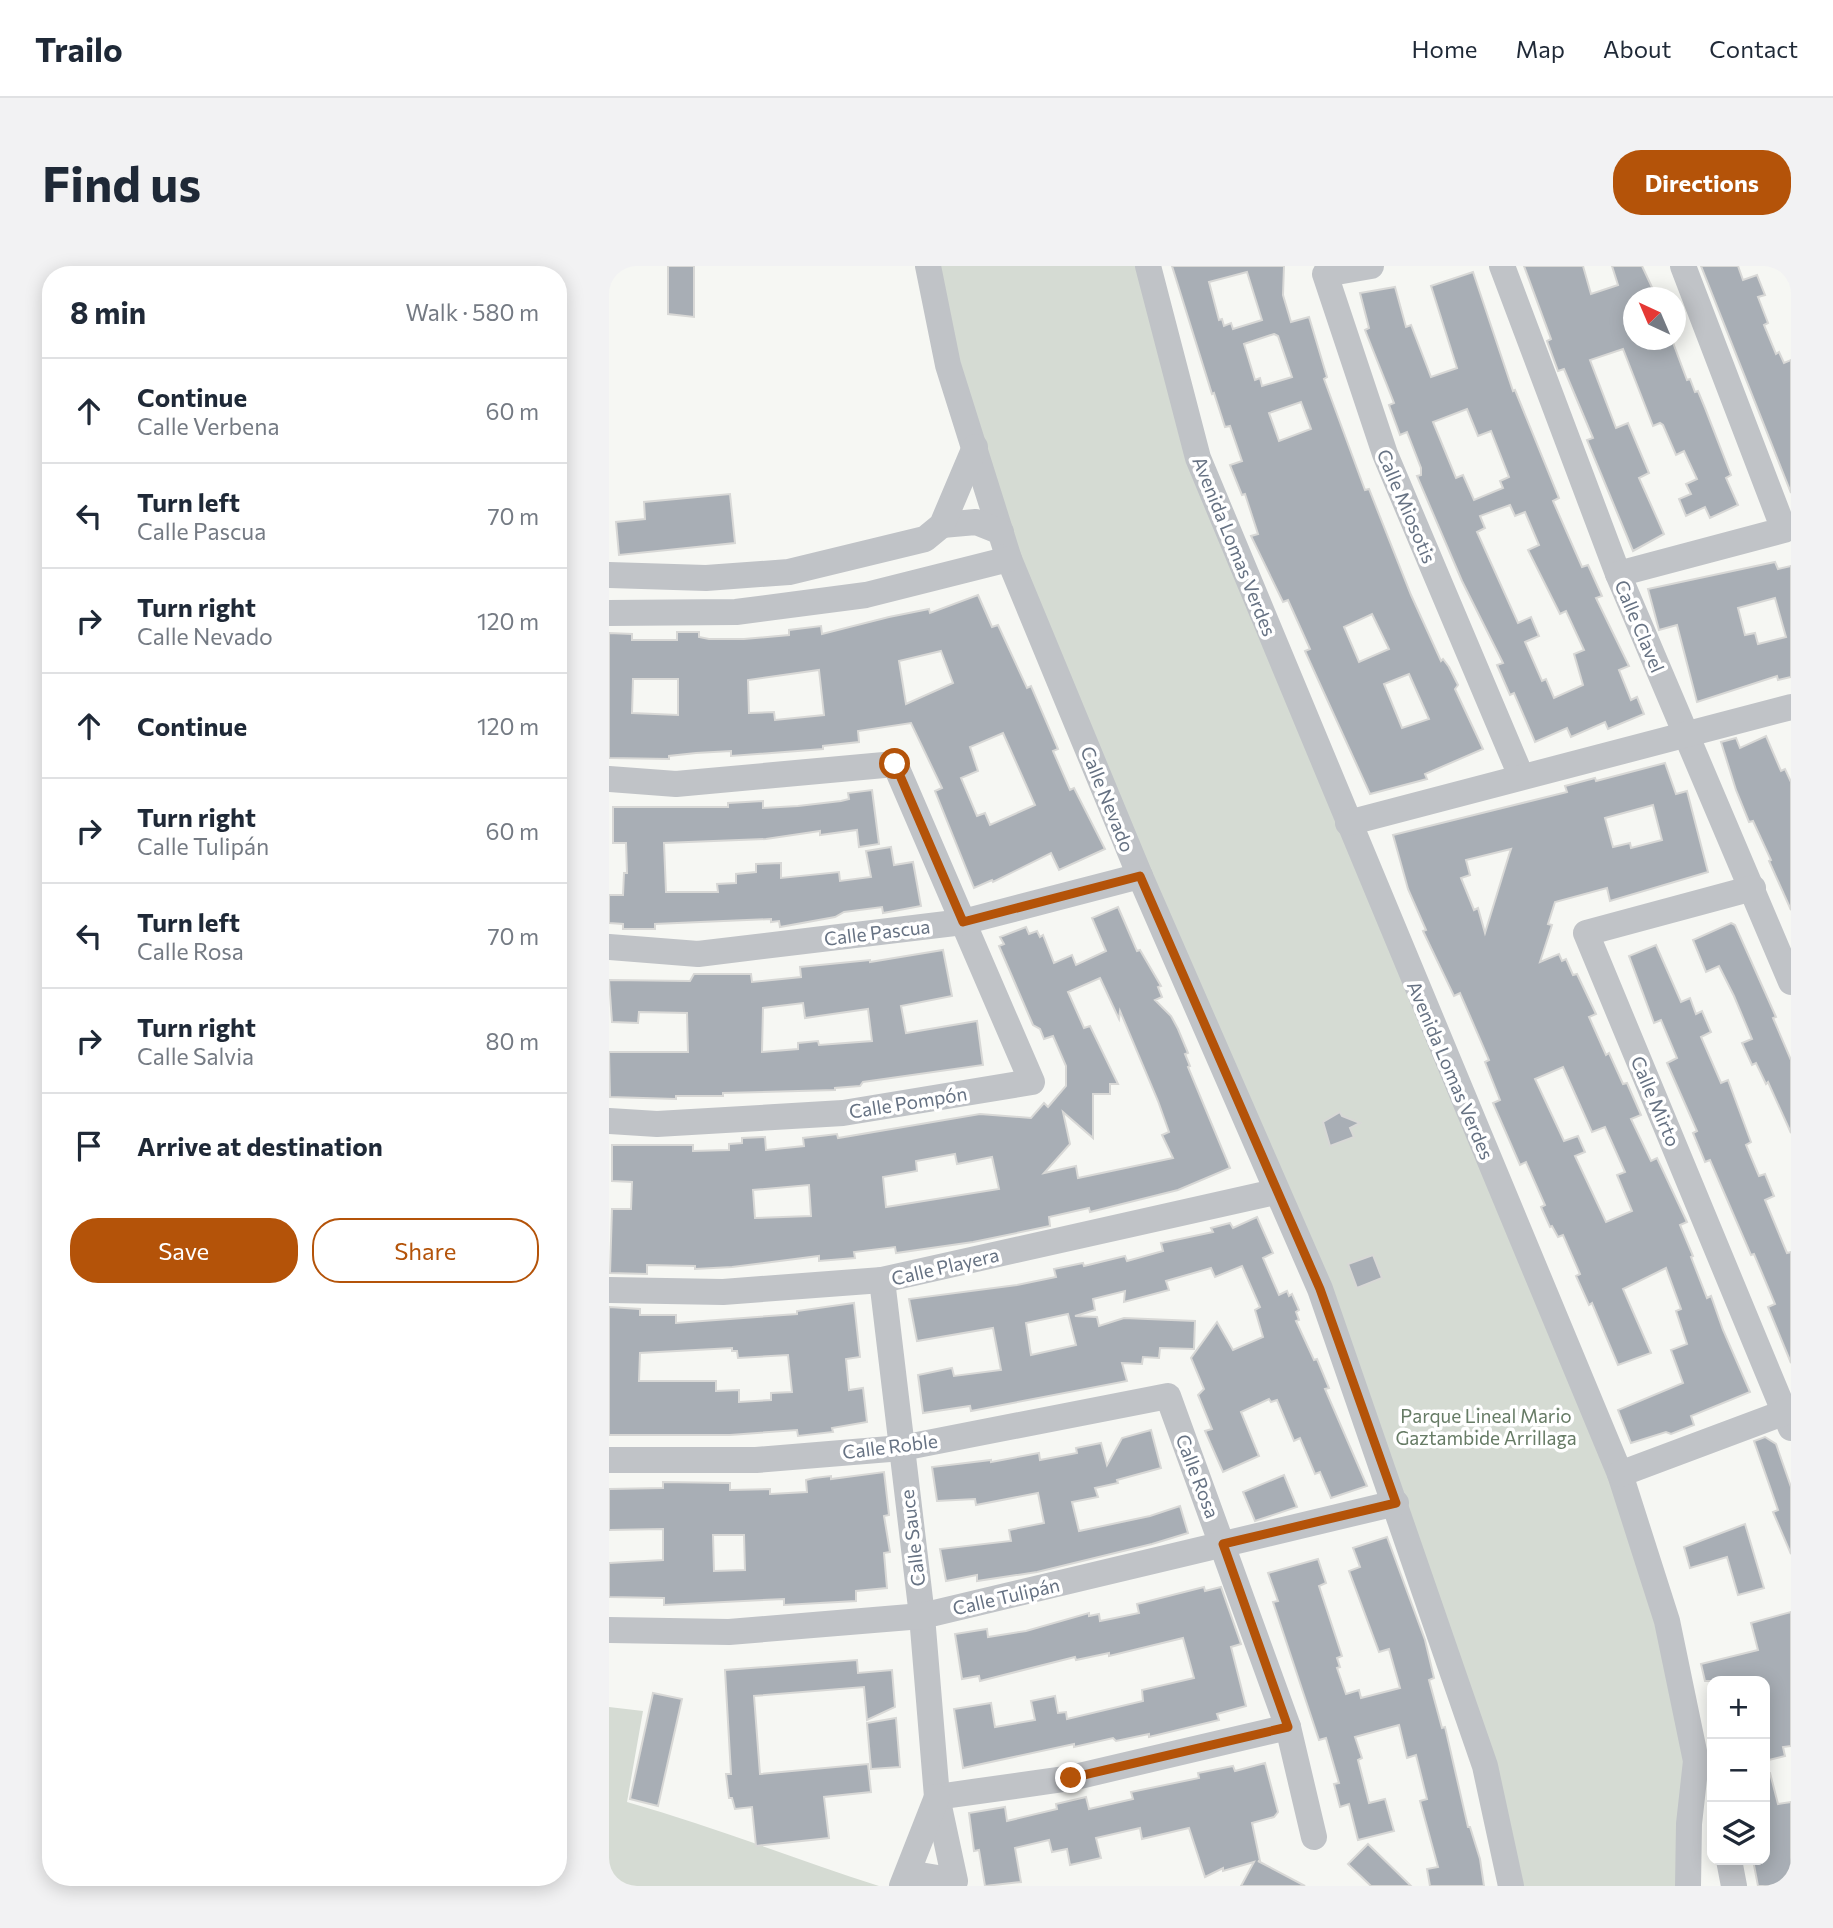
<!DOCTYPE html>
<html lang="en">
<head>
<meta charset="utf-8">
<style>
	:root { --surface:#fff; --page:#f2f2f3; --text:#1f2937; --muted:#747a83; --line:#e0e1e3; --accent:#b45309 }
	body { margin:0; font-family:Commissioner,sans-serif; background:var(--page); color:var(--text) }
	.controls { position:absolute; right:21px; bottom:21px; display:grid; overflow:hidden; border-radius:14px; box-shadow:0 4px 18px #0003 }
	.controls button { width:63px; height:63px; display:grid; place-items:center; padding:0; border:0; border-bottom:2px solid var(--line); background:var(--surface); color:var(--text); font:35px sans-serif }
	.compass { position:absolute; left:1014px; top:21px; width:63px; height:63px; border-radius:50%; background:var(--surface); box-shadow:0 4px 18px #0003; rotate:316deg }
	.stop { position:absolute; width:21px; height:21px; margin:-16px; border:5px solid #b45309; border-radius:50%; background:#fff }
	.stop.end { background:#b45309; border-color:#fff; box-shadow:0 2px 7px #0008 }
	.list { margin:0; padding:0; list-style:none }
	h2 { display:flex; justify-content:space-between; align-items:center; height:91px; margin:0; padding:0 28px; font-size:30px }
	h2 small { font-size:23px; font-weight:400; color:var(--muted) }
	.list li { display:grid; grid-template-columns:46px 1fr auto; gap:21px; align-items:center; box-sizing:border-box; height:105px; padding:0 28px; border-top:2px solid var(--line) }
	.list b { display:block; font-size:26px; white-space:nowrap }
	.list p { margin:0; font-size:23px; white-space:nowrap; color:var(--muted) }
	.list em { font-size:23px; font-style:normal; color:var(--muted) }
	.actions { display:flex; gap:14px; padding:21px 28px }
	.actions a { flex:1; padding:16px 0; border:2px solid var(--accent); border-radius:28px; text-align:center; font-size:24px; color:var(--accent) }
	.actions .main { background:var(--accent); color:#fff }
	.icon { flex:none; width:38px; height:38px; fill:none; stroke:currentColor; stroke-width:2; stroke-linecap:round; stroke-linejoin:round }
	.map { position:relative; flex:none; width:1182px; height:1620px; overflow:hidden; border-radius:28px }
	header { display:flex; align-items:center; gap:42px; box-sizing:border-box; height:98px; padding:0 35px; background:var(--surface); border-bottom:2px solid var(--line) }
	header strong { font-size:33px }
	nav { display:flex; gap:38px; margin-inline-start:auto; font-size:24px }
	.intro { display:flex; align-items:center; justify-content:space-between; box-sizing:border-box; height:168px; padding:0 42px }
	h1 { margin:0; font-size:49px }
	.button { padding:18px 32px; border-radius:28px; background:var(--accent); color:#fff; font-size:24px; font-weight:700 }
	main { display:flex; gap:42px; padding:0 42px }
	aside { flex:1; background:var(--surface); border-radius:28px; box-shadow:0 4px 18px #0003 }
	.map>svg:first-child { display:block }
</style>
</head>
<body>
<header>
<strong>Trailo</strong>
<nav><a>Home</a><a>Map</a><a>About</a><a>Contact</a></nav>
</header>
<div class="intro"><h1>Find us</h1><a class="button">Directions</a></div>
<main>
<aside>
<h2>8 min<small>Walk · 580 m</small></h2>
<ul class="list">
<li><svg class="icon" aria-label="ahead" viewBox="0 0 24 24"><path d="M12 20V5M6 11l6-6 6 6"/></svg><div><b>Continue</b><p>Calle Verbena</p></div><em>60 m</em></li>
<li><svg class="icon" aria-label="left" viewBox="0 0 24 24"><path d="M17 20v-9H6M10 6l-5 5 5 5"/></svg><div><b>Turn left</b><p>Calle Pascua</p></div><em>70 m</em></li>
<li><svg class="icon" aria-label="right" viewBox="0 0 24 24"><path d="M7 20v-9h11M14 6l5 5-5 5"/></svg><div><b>Turn right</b><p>Calle Nevado</p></div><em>120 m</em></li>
<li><svg class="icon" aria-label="ahead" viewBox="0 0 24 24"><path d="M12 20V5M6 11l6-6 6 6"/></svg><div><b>Continue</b></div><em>120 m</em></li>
<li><svg class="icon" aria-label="right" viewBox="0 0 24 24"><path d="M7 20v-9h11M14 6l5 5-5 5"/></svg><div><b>Turn right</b><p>Calle Tulipán</p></div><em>60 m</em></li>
<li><svg class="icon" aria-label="left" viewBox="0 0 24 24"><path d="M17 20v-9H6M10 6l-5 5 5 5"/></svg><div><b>Turn left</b><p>Calle Rosa</p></div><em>70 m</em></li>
<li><svg class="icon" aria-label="right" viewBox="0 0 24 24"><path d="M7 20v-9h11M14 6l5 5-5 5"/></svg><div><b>Turn right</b><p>Calle Salvia</p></div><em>80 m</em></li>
<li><svg class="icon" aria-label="arrive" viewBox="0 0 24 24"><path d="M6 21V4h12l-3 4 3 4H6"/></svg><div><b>Arrive at destination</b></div></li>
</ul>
<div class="actions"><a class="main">Save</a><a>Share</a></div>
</aside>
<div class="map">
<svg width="1182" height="1620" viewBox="0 0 1182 1620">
	<rect width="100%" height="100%" fill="#f6f7f3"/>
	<g fill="#d5dbd3">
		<path d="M319,0h220l50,192 422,1016 76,287 -5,125h-180l-115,-383 -387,-944z"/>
		<path d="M0,1441l34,4 -16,91c85,24 168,57 252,84h-270z"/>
	</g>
	<g fill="#a8aeb5" stroke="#d8d8d6" stroke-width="2" fill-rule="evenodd">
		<path d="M59,0h26v51l-26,-3z"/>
		<path d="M563,0h112l-1,29 8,27 18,-5 18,60 -3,2 41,111 4,-1 42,106 30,66 2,-2 6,8 9,18 -3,4 28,60 -58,25 2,5 -57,15 -65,-143 5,-2 -22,-49 -5,2 -32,-66 7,-2 -13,-40 -3,1 -12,-30 12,-4 -12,-35 -5,1 -11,-34 -2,1zM638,6l15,48 -29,9 -2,-6 -7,3 -2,-7 -3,1 -10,-38zM665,68l4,2 14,41 -30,9 -2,-8 -5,2 -11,-36zM692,136l10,27 -32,12 -10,-28zM763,348l17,35 -30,13 -15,-35zM800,408l20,45 -27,9 -18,-44z"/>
		<path d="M915,0h59l8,28 27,-9 -6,-19h30l15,32h-23v42h38l15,40 3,-1 5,13 3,-1 7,17 26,67 -5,3 12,27 -28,13 -5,-11 -19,9 -7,-17 12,-5 -5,-10 11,-5 -13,-28 -8,4 -13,-30 -3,-2 -7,3 -30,-77 -33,11 26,68 12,-5 21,50 -10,5 25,56 -31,17 -46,-111 6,-2 -16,-38 -13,-31 -6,2 -11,-30 4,-2z"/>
		<path d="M1092,0h37l5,14 14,-5 8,20 -7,2 10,26 -4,2 12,29 3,-2 5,11 7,-3v133z"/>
		<path d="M864,6l40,119 2,-1 44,108 -6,3 29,66 6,-2 14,31 -6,2 33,68 -10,4 12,30 6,-3 7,17 -36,15 -3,-7 -34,15 -4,-9 -32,14 -21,-49 -4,2 -13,-30 6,-2 -41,-82 -45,-105 4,-1v-7l-14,-36 -7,3 -11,-30 5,-2 -29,-73 4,-2 -9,-35 35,-6 11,40 5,-2 20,52 26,-9 -26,-82zM858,143l11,27 13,-5 18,46 -9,4 3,7 -29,12 -11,-25 -7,3 -23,-56zM901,239l5,11 10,-4 14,33 -11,5 32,64 6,-3 18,39 -10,4 9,31 -29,13 -8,-19 -4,2 -17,-39 14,-6 -8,-19 -13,6 -41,-91 8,-4 -5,-12z"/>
		<path d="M121,228l5,49 -116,12 -3,-33 29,-3 -1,-17z"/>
		<path d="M1166,296l3,7 13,-3v111l-13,3 -1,-4 -80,26 -20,-77 -18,5 -11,-41zM1166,332l11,39 -28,7 -3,-11 -10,2 -7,-27z"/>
		<path d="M369,329l14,32 6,-2 29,63 4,-2 27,63 -5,2 17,39 4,-2 31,61 -46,21 -8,-17 -58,29 -1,-2 -18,8 -39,-97 7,-3 -31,-65 -53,8 1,11 -36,4v3l-92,7v-5l-35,2 -27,3v3l-60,-1v-125l23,1v6h45v-8h22v5l10,2h35l45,-4v-5l32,-4 1,8 67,-17 40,-8 1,4zM332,385l12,32 -47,21 -7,-43zM210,404l5,45 -49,5 -1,-8 -25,1 -1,-33zM24,413h45v36l-46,-2zM394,467l32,72 -45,20 -5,-12 -8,3 -16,-38 17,-7 -8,-24z"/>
		<path d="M1157,470l15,35 4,-2 6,13v128l-22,-49 2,-1 -18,-39 -4,1 -13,-32 -15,-48 15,-4 4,10z"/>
		<path d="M1056,497l11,31 11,-3 21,81 -98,29 -3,-13 -52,14 -7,22 4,1 -12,37 19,-8 3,7 4,-2 7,16 4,-1 19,40 -7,3 17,38 3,-2 14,31 4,-1 14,32 -10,4 20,42 6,-3 30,64 -7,3 13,31 -2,1 16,41 4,-2 12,34 27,62 -59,24 3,9 -23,9 -5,-2 -35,11 -13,-33 65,-27 -12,-33 16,-6 -11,-33 5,-2 -15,-41 -43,21 28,64 -33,12 -26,-62 -3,2 -13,-29 4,-2 -17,-39 -5,2 -6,-11 -2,1 -9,-20 4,-2 -19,-43 -6,3 -27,-62 7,-3 -15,-38 4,-2 -29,-67 -6,3 -31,-65 3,-1 -18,-41 -15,-54 174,-43 -2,-6 30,-8 1,3zM1044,539l9,35 -31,8 -1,-5 -17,4 -8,-29zM902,583l-2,6 -24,78 -7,-25 -4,2 -13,-32 9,-3 -4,-15zM954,801l29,65 13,-5 20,45 -8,3 15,36 -26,11 -31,-66 10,-4 -7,-16 -14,5 -29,-62z"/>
		<path d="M263,524l7,54 -20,3 -2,-17 -37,5v-4l-54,8 -102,4 2,49h52l-1,-8 19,-1v-9l20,-2v-8l25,-1v15l58,-6 1,9 31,-4 -5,-26 25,-4 3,18 19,-3 8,44 -38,7 -1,-6 -38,5 -9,5 -55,10 -1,-6 -8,1v-3l-116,5v5h-32v-5l-14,-1v-28h14l1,-22h3l-1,-30h-13v-36h115v-4l35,-2v7l35,-2 43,-5 8,-2 -1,-6z"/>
		<path d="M509,641l19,44 3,-1 21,36 -3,1 4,10 -7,3 16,16 7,13 10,24 -3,1 5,12 -2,1 42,101 -52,22 -88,22 -1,-4 -40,9 1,9 -77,16 -77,11 -1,-6 -41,5 1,6 -36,3v-5l-87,11 -37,2v-3l-48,-1v9l-37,-1 2,-64h19l1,-27 -20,-1v-36h81v6l36,-1v-6l13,-1v-5l23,-1 1,13 38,-4 -1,-8 34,-4 1,4 142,-24 51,4 13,-15 4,4 18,-21v-20l-13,-30 -9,3 -4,-10 -7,-4 -34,-79 5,-2 -4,-7 26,-10 3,7 8,-3 3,6 3,-2 11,28 18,-8 4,10 30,-14 -14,-33zM491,712l19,41 1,-8 38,90 11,31 -7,3 11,23 -95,20 -2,-12 -32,7 26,-29 -7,-32 30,26v-44h17v-10h8l-28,-58 -6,2 -16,-36zM346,888l2,10 35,-7 7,32 -113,18 -3,-30 34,-6 -1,-10zM200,919l2,31 -56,2 -2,-28z"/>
		<path d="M1122,657l4,2 41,92 -3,1 18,42v73l-23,-51 -2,2 -10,-21 -4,2 -10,-22 10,-4 -18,-43 -15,-30 -13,6 -13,-32z"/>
		<path d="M1047,679l25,57 9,-4 6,16 6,-3 9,21 -10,5 20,46 7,-3 23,62 -5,3 13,31 6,-2 9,22 -9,4 22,53 4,-1v111l-23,-56 7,-3 -21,-50 -3,1 -41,-95 -5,2 -12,-29 4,-2 -30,-68 10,-5 -16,-38 -7,3 -25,-67z"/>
		<path d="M334,684l9,46 -51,10 5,27 71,-12 6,44 -120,17 -3,4 -25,2v2l-112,3v3h-47v3l-66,-2 -1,-45h79l-1,-39 -48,-1 -1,11 -26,-1 -3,-42 81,1 4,-7h57l1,8 49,-5 -1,-10 70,-7v2zM194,737l2,15 63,-9 4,32 -53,4 -1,-4 -20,2v6l-36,3 1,-44z"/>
		<path d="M731,846l2,4 18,7 -10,5 4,9 -24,9 -7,-24z"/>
		<path d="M648,951l16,36 -10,5 16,37 8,-4 2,5 3,-2 7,16 -3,2 3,8 -3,1 18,39 3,-1 12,29 -4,1 42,97 -36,12 -11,-26 -5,2 -15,-36 -6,3 -17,-41 -6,2 -2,-3 -28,13 18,44 -36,16 -18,-41 7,-2 -14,-34 6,-6 -13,-31 26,-36 16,28 30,-13 -8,-27 5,-3 -18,-41 -27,11 -4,-9 -45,13 3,9 -45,12 1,-11 -32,8 2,11 -20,6 22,1 2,9 25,-8 71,3 -1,28 -34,-1 -1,10 -16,-1 -1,7 -20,-1 5,18 -156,30 -1,-5 -47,7 -5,-38 34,-7 2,8 47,-6 -8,-42 -76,13 -8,-42 108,-14 39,-8 -2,-8 29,-6 1,3 41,-10 2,5 36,-10 -2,-8 52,-11 -2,-4 19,-5 3,5zM459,1048l8,31 -45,10 -5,-32z"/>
		<path d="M764,989l9,23 -25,10 -9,-24z"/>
		<path d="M245,1037l6,54 -14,2 3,31 14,-2 4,34 -35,6 1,4 -35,4 -1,-6 -67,5h-121v-128l31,2v6h36v8l121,-9v-3zM123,1082v3h5l1,7 50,-3 4,37 -21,1v7l-32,2v-12l-23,1v-10h-77l1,-28z"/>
		<path d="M542,1164l10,38 -44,12 1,3 -23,5 3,9 -26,5 7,29 71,-15 30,-10 8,27 -36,11 -115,28 -60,9v-6l-31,6 -6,-32 71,-8 -2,-11 35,-7 -6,-30 -62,12 -1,-6 -38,2 -5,-34 59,-7v2l48,-9 1,7 37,-7 -1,-5 25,-5 6,22 15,-27z"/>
		<path d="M1156,1171l11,7 15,43v67l-18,-42 5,-2 -24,-69z"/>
		<path d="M275,1206l5,43 -5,1 6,36 -6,1 3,35 -31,3v10l-72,4v-6l-120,6v-7l-55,-1v-34l54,-3v-31l-54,1v-41l54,-1v-6l67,1v7l40,-1v5l37,-2 -1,-12 8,-2 17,-2v3zM104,1269h31l1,35 -31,1z"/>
		<path d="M675,1209l13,32 -42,14 -12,-29z"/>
		<path d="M1136,1258l19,64 -26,7 -11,-38 -37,11 -6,-21z"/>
		<path d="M778,1271l38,103 9,38 -5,2 13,48 3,-1 23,100h2l10,32 4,27h-54l-3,-17 11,-2 -18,-66 7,-2 -11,-44 -9,3 -8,-33 -44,12 7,21 -4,2 11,43 16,-4 9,32 -36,9 -9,-36 -9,3 -6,-23 5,-1 -13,-45 -7,2 -46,-138 5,-1 -10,-28 50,-14 8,24 -7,3 23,70 -5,2 3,9 -3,1 9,26 13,-4 2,8 39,-10 -11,-39 -10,3 -30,-81 11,-4 -7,-19z"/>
		<path d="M595,1321l1,4 16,-4 20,57 -10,3 15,59 -29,8 2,6 -70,17v-3l-33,7 -3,-3 -39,9v-3l-111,24 -9,-59 37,-6 4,24 40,-7 -4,-19 24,-5 3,17 8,-1 1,7 76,-18 -1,-11 52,-12 -11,-40 -74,18v-3l-33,7 -1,-3 -95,24 -1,-5 -17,3 -7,-45 32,-5 1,8 38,-6 63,-18v3l10,-2 1,7 15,-3 24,-5 -2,-9z"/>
		<path d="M1182,1346v134l-8,1 2,9 -20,5v-80h-60l-4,-17 57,-14 -7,-27z"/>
		<path d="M248,1394l1,13 34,-3 3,37 -28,13 -3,-33 -110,9 6,78 108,-10 3,28 -47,5 5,41 -73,8 -4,-39 -17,2 -3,-11h-3l-3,-24h5l-6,-104z"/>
		<path d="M44,1427l29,6 -24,107 -28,-7z"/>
		<path d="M287,1452l4,49 -29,2 -4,-46z"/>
		<path d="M656,1497l13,49 -4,5 -22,6 8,38h-2l47,25h-64l13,-24 -31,9v-3l-18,9 -16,-49 -47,11 -2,-11 -44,10 5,20 -31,7 -3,-16 -15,3 -3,-12 -34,8 6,34 -36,4 -6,-36 -5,1 -5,-38 36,-6 2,14 50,-12 -1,-5 30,-7 3,12 44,-10 -2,-7 68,-14 -1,-5 35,-7 2,5z"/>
		<path d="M1156,1507h5l8,31 13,-2v84h-33l-5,-26h12z"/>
		<path d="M759,1578l43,42h-40l-23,-22z"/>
	</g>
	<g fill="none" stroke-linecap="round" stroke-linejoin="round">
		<g stroke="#c0c3c7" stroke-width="26">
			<path d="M319,0l20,99 61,194 131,317 180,413 165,477 26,120"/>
			<path d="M539,0l50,192 422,1016 47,147 29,140 -7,63 -1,62"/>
			<path d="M762,0l-46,8 60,180 136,322"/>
			<path d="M893,0l116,308 173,408"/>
			<path d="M333,259l34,-3 25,10"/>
			<path d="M1009,308l166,-44 -101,-264"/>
			<path d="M0,309l97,3 83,-6 136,-33 17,-14 33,-78"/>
			<path d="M0,347l127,-1 130,-17 143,-36"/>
			<path d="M0,513l67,5 219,-20 137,318 -189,31 -186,11 -48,-3"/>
			<path d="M739,557l443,-116"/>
			<path d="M1144,622l-167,45 205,495"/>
			<path d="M0,681l89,7 265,-32 177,-46"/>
			<path d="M273,1014l40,336 15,181 18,84 -47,-8"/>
			<path d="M0,1024l114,2 159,-12 393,-88"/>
			<path d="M0,1194h147l146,-12 266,-52 120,331 26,110"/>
			<path d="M1011,1208l171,-64"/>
			<path d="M0,1364l120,2 193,-16 474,-113"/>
			<path d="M328,1531l134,-19 217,-51"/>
			<path d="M1120,1594l5,26"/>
			<path d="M293,1620l35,-89"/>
		</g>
	</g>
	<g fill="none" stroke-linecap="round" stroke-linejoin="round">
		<path stroke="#b45309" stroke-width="9" d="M286,498l68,158 177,-46 180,413 76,214 -173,41 65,183 -217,51"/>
	</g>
	<g text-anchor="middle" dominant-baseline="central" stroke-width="7" stroke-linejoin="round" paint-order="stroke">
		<g font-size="19" fill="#667283" stroke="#fff">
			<text transform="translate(798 240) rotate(67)">Calle Miosotis</text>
			<text transform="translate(626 280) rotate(68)">Avenida Lomas Verdes</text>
			<text transform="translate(1031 360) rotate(67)">Calle Clavel</text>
			<text transform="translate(499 533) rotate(68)">Calle Nevado</text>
			<text transform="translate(268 666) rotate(-7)">Calle Pascua</text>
			<text transform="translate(842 804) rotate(67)">Avenida Lomas Verdes</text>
			<text transform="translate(1047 835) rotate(67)">Calle Mirto</text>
			<text transform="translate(299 836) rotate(-9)">Calle Pompón</text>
			<text transform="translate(336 1000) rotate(-13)">Calle Playera</text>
			<text transform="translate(281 1180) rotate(-7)">Calle Roble</text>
			<text transform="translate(589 1210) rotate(69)">Calle Rosa</text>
			<text transform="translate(303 1272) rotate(-97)">Calle Sauce</text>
			<text transform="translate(397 1330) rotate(-13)">Calle Tulipán</text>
		</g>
		<g font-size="19" fill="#667b65" stroke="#fff">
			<text x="877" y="1149">Parque Lineal Mario<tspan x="877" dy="22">Gaztambide Arrillaga</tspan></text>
		</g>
	</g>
</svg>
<div class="controls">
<button>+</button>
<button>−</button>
<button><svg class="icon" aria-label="layers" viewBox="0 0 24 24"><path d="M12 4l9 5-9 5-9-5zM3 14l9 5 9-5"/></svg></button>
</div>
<svg class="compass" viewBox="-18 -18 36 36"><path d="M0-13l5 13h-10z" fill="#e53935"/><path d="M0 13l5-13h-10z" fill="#747a83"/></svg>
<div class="stop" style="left:286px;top:498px"></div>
<div class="stop end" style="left:462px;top:1512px"></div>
</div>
</main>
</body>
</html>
